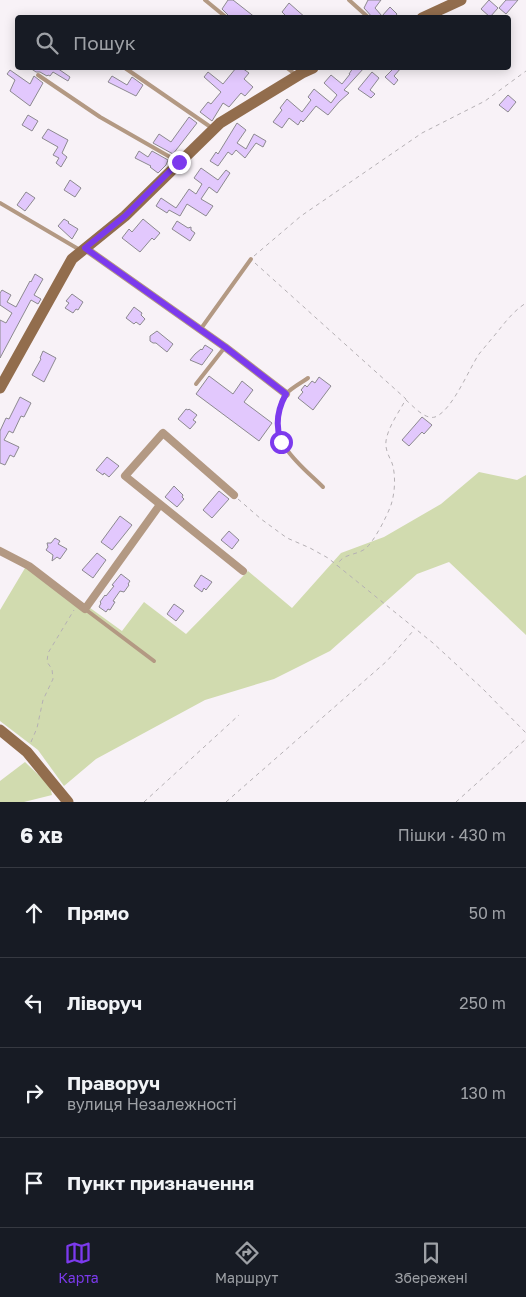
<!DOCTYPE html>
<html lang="uk">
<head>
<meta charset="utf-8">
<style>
	:root { --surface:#171b24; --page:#242831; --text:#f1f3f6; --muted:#9ea1a6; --line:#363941; --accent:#7c3aed }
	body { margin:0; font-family:"Golos Text",sans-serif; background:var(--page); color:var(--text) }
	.stop { position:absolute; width:15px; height:15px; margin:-11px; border:4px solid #7c3aed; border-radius:50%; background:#fff }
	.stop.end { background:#7c3aed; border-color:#fff; box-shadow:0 1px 5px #0008 }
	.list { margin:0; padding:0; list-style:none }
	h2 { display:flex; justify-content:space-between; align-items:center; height:65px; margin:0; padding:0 20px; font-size:21px }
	h2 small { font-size:16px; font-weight:400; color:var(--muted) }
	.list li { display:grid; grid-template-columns:32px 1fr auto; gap:15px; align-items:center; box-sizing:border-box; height:90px; padding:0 20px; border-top:1px solid var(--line) }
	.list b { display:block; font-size:19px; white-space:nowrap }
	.list p { margin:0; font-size:16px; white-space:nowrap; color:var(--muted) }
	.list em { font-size:16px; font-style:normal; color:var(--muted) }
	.icon { flex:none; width:28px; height:28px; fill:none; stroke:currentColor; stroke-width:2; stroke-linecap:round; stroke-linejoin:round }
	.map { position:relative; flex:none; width:526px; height:802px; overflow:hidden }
	.search { position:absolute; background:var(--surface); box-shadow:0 2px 12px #0003; left:15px; right:15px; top:15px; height:55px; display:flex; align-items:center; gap:12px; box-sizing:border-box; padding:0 18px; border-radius:5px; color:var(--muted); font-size:19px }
	.sheet { height:425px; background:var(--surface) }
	nav { display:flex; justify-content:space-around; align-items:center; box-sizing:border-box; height:70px; border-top:1px solid var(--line); background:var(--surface); font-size:14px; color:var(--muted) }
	nav a { display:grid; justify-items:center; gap:2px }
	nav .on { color:var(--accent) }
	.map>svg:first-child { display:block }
</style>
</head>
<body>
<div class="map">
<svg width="526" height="802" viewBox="0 0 526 802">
	<rect width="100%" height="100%" fill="#f8f2f7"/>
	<g fill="#d1dbaf">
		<path d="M479,472l38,8 9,-5v160l-77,-73 -32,12 -87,77 -56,28 -69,21 -109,59 -32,27 -26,-36 -38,-29v-111l28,-47 94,68 22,-29 42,32 62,-63 44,37 49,-55 43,-16 57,-33z"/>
		<path d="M25,762l25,24 2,9 -28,7h-24v-21z"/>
	</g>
	<g fill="#e2c8fd" stroke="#8c898f">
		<path d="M228,0h5l23,18h-25l-9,-9z"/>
		<path d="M368,0h13l-6,8 7,8 8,-9 7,7 -3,4h-21l-9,-10z"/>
		<path d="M489,0l9,8 -8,9 -9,-8z"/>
		<path d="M506,0h12l-12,14 -7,-6z"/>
		<path d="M289,3l9,8 8,7h-18l-6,-6z"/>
		<path d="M30,68h27l13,9 -2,4 -15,-9 -3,4 -2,-1 -1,1 -7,-4h-4z"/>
		<path d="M236,68h6l7,5 -5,6 9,8 -8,9 -4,-3 -12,14 -6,-4 -11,18 -12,-9 8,-10 3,2 10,-12 -17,-15 4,-5 15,12z"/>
		<path d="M353,68h11l-20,22 5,3 -10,9 -11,13 -12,-9 -13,16 -2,-2 -3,5 -9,-7 -7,10 -9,-6 9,-12 -2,-2 7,-9 15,13 9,-12 -3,-3 6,-8 17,14 6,-8 -13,-12 7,-8 11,9 8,-10h-1z"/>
		<path d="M394,68h7l-7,8 4,4 -4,5 -9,-8z"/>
		<path d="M10,70l20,14 4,-8 9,7 -13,23 -20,-15 5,-11 -8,-6z"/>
		<path d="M372,72l7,6 -9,12 5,4 -4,4 -13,-9z"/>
		<path d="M112,76l15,9 5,-8 11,8 -7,11 -28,-14z"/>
		<path d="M508,95l8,7 -8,10 -9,-7z"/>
		<path d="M28,115l10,6 -6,10 -10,-6z"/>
		<path d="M189,117l8,6 -24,31 -20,-11 6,-9 12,8z"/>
		<path d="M237,123l9,7 -9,13 9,6 8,-15 12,7 -3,6 -7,-4 -11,15 -9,-8 -4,5 -4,-3 -10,14 -8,-5 6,-9 2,2z"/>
		<path d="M48,129l20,11 -6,13 5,4 -6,10 -5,-4 3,-5 -6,-3 5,-8 -16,-9z"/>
		<path d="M139,151l9,6 4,-6 16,9 -2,5 -8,8 -8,-6 1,-1 -16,-8z"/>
		<path d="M201,168l17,12 8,-10 4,3 -13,20 -8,-6 -8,12 12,7 -7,10 -19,-12 -7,12 -11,-6 -2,3 -11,-7 5,-8 15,10 13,-19 7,5 6,-10 -8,-6z"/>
		<path d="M70,180l11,8 -6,9 -11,-7z"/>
		<path d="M26,192l9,6 -10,13 -8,-6z"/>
		<path d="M64,219l5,3 -1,1 10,6 -6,10 -14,-13z"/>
		<path d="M143,219l17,14 -6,7 -2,-2 -12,14 -18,-14 7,-9 3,3z"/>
		<path d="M177,221l11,7 3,-1v3l4,3 -5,8 -18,-12z"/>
		<path d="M35,274l8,5 -9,16 7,4 -3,5 -7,-4 -31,58v-38l6,3 6,-10 -12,-8v-12l2,-3 9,5 -4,7 9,5 14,-26 1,1z"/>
		<path d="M72,294l11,8 -5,8 -2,-1 -3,4 -8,-5 4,-5 -3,-2z"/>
		<path d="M134,307l8,6 -1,2 4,4 -5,6 -4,-3 -2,2 -8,-6z"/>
		<path d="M157,331l16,13 -6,8 -11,-9h-3l-3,-2v-5z"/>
		<path d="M205,345l8,5 -11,15 -12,-5 5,-6 6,-5 1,1z"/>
		<path d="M43,351l13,7 -12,24 -12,-7 9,-16 -1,-1z"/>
		<path d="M209,376l24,18 9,-13 11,9 -9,12 28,21 -13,18 -63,-47z"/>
		<path d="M319,377l12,9 -18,24 -15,-12 5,-6 -2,-2 4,-5 2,2 5,-6 3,2z"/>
		<path d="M20,397l11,6 -7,14 -3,-1 -8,17 -4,-2 -5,9 15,7 -5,10 -4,-2 -5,10 -5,-2v-32l6,-13 3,1z"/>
		<path d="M186,409l2,1 1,-1 8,6 -4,5 3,2 -6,7 -12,-10z"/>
		<path d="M422,417l10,8 -8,9 -2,-2 -13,14 -7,-6z"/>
		<path d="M107,457l12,9 -10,11 -5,-4 -1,2 -7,-5z"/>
		<path d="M174,486l9,9 -1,2 2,2 -7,8 -12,-10z"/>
		<path d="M219,491l10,8 -17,19 -9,-8z"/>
		<path d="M120,516l12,9 -20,25 -11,-8z"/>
		<path d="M229,531l10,9 -7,9 -11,-9z"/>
		<path d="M55,538l5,3 -2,3 9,5 -7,10 -3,-2 -5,4 1,-6 -7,-5 2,-3 -1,-4h4z"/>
		<path d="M97,553l9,7 -13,18 -11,-8z"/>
		<path d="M121,574l9,7 -2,3 1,1 -5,7 -4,-1 -7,10 2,1 -5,8 -2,-1 -2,3 -7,-5 2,-4 -1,-1 5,-7 1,1 8,-10 -2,-1z"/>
		<path d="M201,575l11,7 -6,8 -2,-2 -2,4 -8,-6z"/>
		<path d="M174,604l10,7 -8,10 -9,-7z"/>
	</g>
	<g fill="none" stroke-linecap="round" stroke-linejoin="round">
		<g stroke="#b5b0b4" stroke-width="1" stroke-dasharray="4 4" stroke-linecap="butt">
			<path d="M254,256l47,-40 121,-83 63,-32 41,-30"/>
			<path d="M255,263l151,136c-7,13 -18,28 -20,42 -1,9 3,15 6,22 4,12 3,30 -1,42 -4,11 -17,37 -26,44 -10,7 -23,4 -28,17"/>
			<path d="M406,400c7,6 19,20 29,17 17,-6 34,-48 44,-63 5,-6 10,-12 15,-18 10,-12 18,-24 32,-33"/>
			<path d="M238,499l23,20 26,19 23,10 18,10 105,85 50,46 43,44"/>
			<path d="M31,742l6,-14 6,-28 10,-21 -1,-10 -5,-7 1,-9 26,-43"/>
			<path d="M144,802l95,-87"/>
			<path d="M226,802l161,-141 26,-30"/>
			<path d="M456,802l70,-63"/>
		</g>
		<g stroke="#b39983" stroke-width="4">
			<path d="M205,0l22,18"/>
			<path d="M349,0l20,18"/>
			<path d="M125,68l87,60"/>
			<path d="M287,68l8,6"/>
			<path d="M38,75l62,42 77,44"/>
			<path d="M0,203l80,47"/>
			<path d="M200,330l51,-71"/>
			<path d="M308,378c-7,5 -17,10 -22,16 -4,4 -6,12 -7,18 -8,33 23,54 44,75"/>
			<path d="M196,384l29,-37"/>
			<path d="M85,609l69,52"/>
		</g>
		<g stroke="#b39983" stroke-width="8">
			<path d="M85,248l140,99 61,47"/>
			<path d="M234,495l-71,-62 -38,43 118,95"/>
			<path d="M0,551l29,15 56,43 74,-103"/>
		</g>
		<g stroke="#926d4d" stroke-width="11">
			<path d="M422,18l39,-18"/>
			<path d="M0,388l72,-129 53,-43 95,-93 82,-50 11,-5"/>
			<path d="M0,730l27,22 41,50"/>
		</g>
	</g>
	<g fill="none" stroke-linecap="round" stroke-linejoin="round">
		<path stroke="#7c3aed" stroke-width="6" d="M179,162l-54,54 -40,32 140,99 61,47c-9,16 -11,31 -5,48"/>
	</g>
</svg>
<div class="stop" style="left:281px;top:442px"></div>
<div class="stop end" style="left:179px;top:162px"></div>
<div class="search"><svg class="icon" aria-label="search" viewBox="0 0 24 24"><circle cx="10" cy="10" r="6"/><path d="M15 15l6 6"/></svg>Пошук</div>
</div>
<section class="sheet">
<h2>6 хв<small>Пішки · 430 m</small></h2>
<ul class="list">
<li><svg class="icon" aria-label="ahead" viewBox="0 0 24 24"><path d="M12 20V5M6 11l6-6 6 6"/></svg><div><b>Прямо</b></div><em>50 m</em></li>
<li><svg class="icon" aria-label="left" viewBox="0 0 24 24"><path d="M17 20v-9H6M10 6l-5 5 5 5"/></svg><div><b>Ліворуч</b></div><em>250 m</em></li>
<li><svg class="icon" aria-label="right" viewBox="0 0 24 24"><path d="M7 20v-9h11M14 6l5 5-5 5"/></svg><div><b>Праворуч</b><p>вулиця Незалежності</p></div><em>130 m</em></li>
<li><svg class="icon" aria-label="arrive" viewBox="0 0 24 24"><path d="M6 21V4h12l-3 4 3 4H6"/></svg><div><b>Пункт призначення</b></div></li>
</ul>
</section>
<nav>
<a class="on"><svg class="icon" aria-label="map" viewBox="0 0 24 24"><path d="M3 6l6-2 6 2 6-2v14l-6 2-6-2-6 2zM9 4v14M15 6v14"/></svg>Карта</a>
<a><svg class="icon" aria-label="directions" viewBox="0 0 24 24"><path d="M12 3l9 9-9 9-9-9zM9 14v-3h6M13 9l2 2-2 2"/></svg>Маршрут</a>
<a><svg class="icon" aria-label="saved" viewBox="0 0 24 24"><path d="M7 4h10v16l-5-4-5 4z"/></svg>Збережені</a>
</nav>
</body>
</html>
